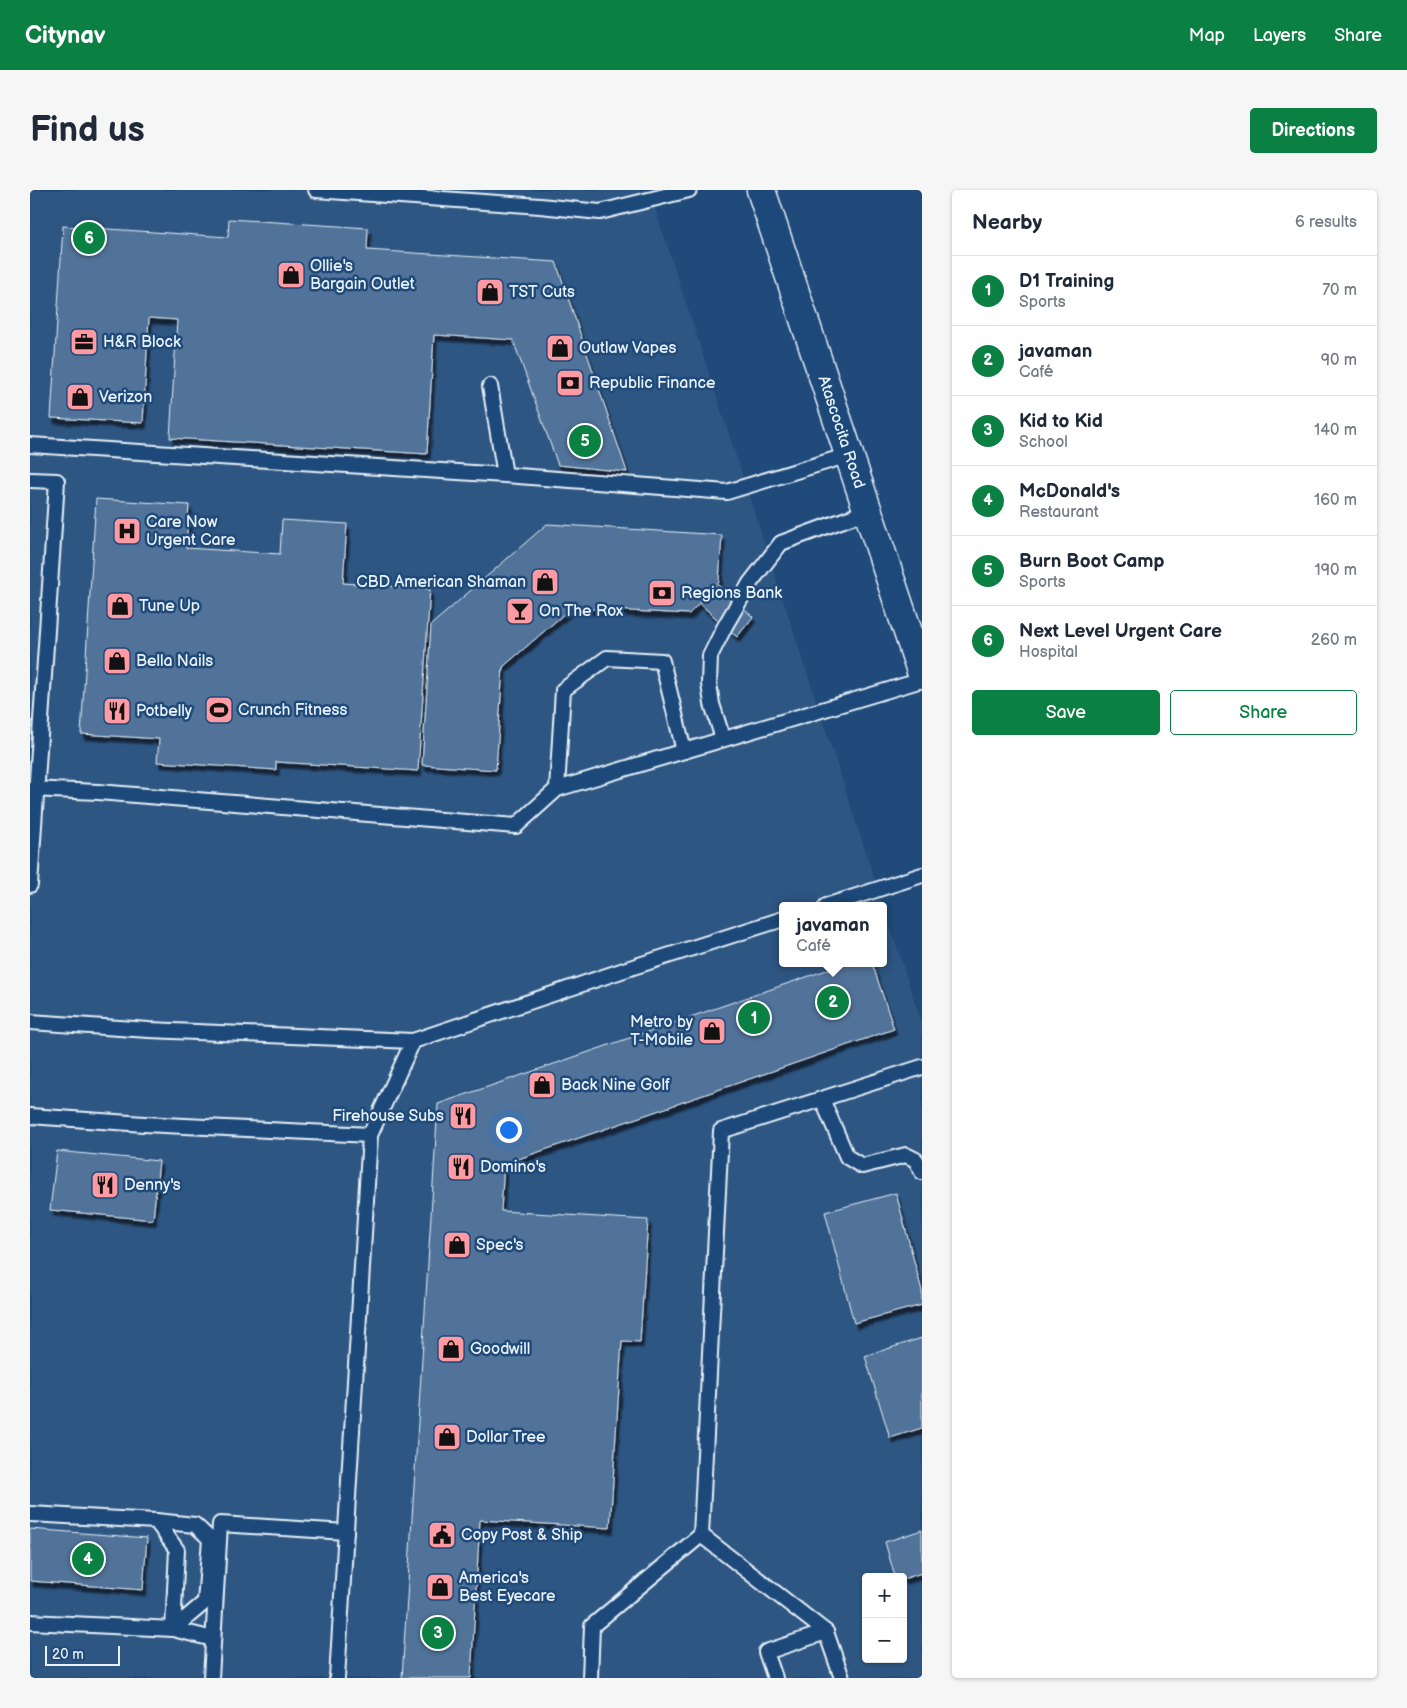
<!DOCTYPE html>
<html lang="en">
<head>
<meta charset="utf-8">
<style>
	:root { --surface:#fff; --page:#f6f6f7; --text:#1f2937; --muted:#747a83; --line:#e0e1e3; --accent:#0b8043 }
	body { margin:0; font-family:"Balsamiq Sans",sans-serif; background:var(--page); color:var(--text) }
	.controls { position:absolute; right:15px; bottom:15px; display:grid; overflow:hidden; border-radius:5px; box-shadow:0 1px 4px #0004 }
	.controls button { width:45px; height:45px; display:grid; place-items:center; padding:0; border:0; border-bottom:1px solid var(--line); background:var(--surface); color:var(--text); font:25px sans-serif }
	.scale { position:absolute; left:15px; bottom:12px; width:75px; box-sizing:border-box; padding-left:5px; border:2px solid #e8f1f8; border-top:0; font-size:14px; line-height:18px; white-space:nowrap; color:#e8f1f8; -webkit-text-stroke:4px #1f4a7a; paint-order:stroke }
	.you { position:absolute; left:478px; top:939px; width:18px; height:18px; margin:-12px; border:4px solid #fff; border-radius:50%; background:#1a73e8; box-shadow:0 0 0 8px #1a73e833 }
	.badge { display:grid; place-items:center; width:32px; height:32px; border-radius:50%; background:var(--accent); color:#fff; font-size:16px; font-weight:700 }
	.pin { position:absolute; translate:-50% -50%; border:2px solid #fff; box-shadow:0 1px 5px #0006 }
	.popup { position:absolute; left:749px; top:712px; width:108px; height:65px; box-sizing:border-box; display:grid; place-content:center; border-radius:5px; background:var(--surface); filter:drop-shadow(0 1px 4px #0005); font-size:16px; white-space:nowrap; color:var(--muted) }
	.popup b { font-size:19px; color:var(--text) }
	.popup::after { content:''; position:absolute; left:50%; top:100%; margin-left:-10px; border:10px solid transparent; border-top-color:var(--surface) }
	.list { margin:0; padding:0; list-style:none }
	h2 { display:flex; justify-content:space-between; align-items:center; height:65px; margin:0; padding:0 20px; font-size:21px }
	h2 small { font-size:16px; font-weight:400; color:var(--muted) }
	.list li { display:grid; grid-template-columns:32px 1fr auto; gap:15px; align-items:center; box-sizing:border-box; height:70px; padding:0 20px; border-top:1px solid var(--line) }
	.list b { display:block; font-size:19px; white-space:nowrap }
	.list p { margin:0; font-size:16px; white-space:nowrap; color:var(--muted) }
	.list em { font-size:16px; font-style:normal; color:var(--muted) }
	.actions { display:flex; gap:10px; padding:15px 20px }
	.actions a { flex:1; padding:11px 0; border:1px solid var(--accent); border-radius:5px; text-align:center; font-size:18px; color:var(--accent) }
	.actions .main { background:var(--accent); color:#fff }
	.map { position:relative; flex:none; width:892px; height:1488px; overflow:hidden; border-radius:5px }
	header { display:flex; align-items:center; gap:30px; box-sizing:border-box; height:70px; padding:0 25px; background:var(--accent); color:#fff }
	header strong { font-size:24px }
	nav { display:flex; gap:28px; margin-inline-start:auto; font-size:18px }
	.intro { display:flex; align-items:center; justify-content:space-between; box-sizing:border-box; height:120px; padding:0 30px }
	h1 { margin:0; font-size:35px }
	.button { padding:12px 22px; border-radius:5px; background:var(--accent); color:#fff; font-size:18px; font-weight:700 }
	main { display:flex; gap:30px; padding:0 30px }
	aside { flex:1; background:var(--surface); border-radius:5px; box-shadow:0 1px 4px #0004 }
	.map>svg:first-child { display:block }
</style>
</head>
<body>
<header>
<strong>Citynav</strong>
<nav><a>Map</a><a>Layers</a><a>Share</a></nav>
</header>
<div class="intro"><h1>Find us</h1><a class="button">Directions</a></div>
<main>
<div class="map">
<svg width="892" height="1488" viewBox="0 0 892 1488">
	<defs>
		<filter id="shadow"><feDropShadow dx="3" dy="5.5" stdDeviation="1" flood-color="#0009"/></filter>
	</defs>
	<rect width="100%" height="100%" fill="#1f4a7a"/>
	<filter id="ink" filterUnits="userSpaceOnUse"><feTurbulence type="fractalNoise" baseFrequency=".02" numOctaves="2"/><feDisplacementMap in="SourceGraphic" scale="10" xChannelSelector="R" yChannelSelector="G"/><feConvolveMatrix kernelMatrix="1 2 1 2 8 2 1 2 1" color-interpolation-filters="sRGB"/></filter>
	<g filter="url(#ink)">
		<path fill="#2e5683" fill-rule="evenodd" d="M0,0h619l273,834v654h-892zM753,716h100v57h-100zM836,1387h37v82h-37z"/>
		<g fill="#517399" stroke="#e8f1f8" filter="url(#shadow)">
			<path d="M199,29l139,9 -1,22 189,12 71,210 -69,-7 -45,-125 -79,-5 -7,119 -257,-16 7,-118 -28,-2 -6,105 -92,-5 12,-192 165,11z"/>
			<path d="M66,309l93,6 -3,43 94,6 2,-34 65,4 -4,59 87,6 -12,182 -142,-9v8l-119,-8 2,-23 -78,-5z"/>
			<path d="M517,334l175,11 -3,47 -30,32 -118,-6 -68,59 -7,103 -74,-5 9,-140z"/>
			<path d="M687,394l36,33 -16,20 -38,-34z"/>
			<path d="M817,773h25l22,66 -390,135 -3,47 147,9 -8,122 -18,-1 -12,187 -130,-8 -9,158h-69l36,-574z"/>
			<path d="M27,961l102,10 -6,59 -103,-10z"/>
			<path d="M866,1003l26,98v14l-68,18 -29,-111z"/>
			<path d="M892,1148v90l-32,10 -25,-82z"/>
			<path d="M0,1339l117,9 -4,52 -113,-9z"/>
			<path d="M892,1340v43l-19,6v-2h-8l-10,-35z"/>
		</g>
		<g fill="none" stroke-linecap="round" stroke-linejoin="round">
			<defs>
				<g id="lane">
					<path d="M286,0l224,16 60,6 89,-22"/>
					<path d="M0,255l475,30 -15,-89"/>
					<path d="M475,285l222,17 122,-37"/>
					<path d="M0,290l27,1 -27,404"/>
					<path d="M693,549l-11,-35 -3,-20 1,-28 15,-30 25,-43 31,-40 87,-32"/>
					<path d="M0,599l68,3 418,34 41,-37 365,-109"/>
					<path d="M527,599l6,-99 44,-32 55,3 22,90"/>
					<path d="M796,716l96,-31"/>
					<path d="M0,832l119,8 264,11 217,-73 153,-49"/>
					<path d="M792,909l25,58 15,9 44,-11 10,5 6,12"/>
					<path d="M0,926l114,8 226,11 43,-94"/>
					<path d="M0,1324l126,7 21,29 -4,79"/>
					<path d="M126,1331l39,4 15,14 -5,63 -32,27"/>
					<path d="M671,1345l125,97"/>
					<path d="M0,1432l143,7 40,10"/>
					<path d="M181,1488l9,-154 126,8"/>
					<path d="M307,1488l33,-543"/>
					<path d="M560,1488l2,-52 109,-91 20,-404 201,-64"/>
					<path d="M745,1488l-9,-26 60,-20 16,46"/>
				</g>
				<g id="secondary">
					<path id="s1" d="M731,0l161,484"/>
				</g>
			</defs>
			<use href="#lane" stroke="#e8f1f8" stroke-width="18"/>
			<use href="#secondary" stroke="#e8f1f8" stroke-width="31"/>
			<use href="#lane" stroke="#1f4a7a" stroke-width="14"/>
			<use href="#secondary" stroke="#1f4a7a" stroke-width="28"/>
		</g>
	</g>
	<defs>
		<symbol id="shop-square" viewBox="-11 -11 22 22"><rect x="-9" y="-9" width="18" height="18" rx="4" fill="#ff9aa2" stroke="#1f4a7a"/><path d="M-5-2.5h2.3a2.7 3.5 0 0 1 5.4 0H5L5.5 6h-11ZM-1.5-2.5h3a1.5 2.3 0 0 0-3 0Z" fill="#111"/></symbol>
		<symbol id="office-square" viewBox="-11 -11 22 22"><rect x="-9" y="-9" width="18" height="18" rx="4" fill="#ff9aa2" stroke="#1f4a7a"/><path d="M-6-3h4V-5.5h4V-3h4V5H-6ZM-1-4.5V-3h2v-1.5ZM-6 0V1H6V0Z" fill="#111"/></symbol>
		<symbol id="bank-square" viewBox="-11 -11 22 22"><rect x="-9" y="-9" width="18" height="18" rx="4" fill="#ff9aa2" stroke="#1f4a7a"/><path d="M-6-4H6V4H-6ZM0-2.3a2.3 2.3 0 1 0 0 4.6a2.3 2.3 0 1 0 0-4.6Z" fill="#111"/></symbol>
		<symbol id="hospital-square" viewBox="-11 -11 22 22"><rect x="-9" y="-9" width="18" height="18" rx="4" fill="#ff9aa2" stroke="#1f4a7a"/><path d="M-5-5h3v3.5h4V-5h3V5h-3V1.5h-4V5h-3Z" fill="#111"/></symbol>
		<symbol id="bar-square" viewBox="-11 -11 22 22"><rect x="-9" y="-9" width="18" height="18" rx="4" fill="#ff9aa2" stroke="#1f4a7a"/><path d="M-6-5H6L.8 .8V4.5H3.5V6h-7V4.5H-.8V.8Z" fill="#111"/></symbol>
		<symbol id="stadium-square" viewBox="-11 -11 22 22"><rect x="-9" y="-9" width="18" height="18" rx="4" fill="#ff9aa2" stroke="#1f4a7a"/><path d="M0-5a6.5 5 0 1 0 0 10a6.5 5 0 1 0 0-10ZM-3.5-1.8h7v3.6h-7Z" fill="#111"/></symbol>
		<symbol id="restaurant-square" viewBox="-11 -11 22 22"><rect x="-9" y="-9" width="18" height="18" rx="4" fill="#ff9aa2" stroke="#1f4a7a"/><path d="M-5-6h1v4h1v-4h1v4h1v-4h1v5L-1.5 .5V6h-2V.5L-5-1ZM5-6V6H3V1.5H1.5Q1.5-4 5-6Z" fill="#111"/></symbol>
		<symbol id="civic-square" viewBox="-11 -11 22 22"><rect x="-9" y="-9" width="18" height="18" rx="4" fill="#ff9aa2" stroke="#1f4a7a"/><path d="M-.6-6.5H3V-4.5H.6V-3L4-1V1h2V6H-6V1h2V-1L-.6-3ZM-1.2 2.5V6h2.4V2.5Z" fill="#111"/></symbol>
	</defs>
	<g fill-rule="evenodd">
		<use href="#shop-square" x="245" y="69" width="32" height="32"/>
		<use href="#shop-square" x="444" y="86" width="32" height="32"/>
		<use href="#office-square" x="38" y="136" width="32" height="32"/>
		<use href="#shop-square" x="514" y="142" width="32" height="32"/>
		<use href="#bank-square" x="524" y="177" width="32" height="32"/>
		<use href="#shop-square" x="34" y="191" width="32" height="32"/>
		<use href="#hospital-square" x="81" y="325" width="32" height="32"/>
		<use href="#shop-square" x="499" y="376" width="32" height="32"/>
		<use href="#bank-square" x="616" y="387" width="32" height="32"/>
		<use href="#shop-square" x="74" y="400" width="32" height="32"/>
		<use href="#bar-square" x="474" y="405" width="32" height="32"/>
		<use href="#shop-square" x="71" y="455" width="32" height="32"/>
		<use href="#stadium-square" x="173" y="504" width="32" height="32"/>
		<use href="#restaurant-square" x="71" y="505" width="32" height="32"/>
		<use href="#shop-square" x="666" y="825" width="32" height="32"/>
		<use href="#shop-square" x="496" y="879" width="32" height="32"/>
		<use href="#restaurant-square" x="417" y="910" width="32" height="32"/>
		<use href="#restaurant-square" x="415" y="961" width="32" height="32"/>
		<use href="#restaurant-square" x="59" y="979" width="32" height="32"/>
		<use href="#shop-square" x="411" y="1039" width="32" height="32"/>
		<use href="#shop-square" x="405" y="1143" width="32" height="32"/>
		<use href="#shop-square" x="401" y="1231" width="32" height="32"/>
		<use href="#civic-square" x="396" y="1329" width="32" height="32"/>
		<use href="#shop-square" x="394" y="1381" width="32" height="32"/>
	</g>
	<g text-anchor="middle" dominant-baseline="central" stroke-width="5" stroke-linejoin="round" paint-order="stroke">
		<g font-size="16" fill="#e8f1f8" stroke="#1f4a7a" text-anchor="start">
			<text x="280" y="76">Ollie's<tspan x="280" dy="18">Bargain Outlet</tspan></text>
			<text x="479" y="102">TST Cuts</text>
			<text x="73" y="152">H&amp;R Block</text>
			<text x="549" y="158">Outlaw Vapes</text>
			<text x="559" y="193">Republic Finance</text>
			<text x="69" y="207">Verizon</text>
			<text x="116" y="332">Care Now<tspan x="116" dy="18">Urgent Care</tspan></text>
			<text x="496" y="392" text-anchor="end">CBD American Shaman</text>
			<text x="651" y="403">Regions Bank</text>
			<text x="109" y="416">Tune Up</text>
			<text x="509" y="421">On The Rox</text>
			<text x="106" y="471">Bella Nails</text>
			<text x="208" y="520">Crunch Fitness</text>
			<text x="106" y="521">Potbelly</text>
			<text x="663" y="832" text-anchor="end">Metro by<tspan x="663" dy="18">T-Mobile</tspan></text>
			<text x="531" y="895">Back Nine Golf</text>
			<text x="414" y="926" text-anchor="end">Firehouse Subs</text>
			<text x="450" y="977">Domino's</text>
			<text x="94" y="995">Denny's</text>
			<text x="446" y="1055">Spec's</text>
			<text x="440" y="1159">Goodwill</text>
			<text x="436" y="1247">Dollar Tree</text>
			<text x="431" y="1345">Copy Post &amp; Ship</text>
			<text x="429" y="1388">America's<tspan x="429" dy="18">Best Eyecare</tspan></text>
		</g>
		<g font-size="16" fill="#e8f1f8" stroke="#1f4a7a">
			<text stroke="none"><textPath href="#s1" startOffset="255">Atascocita Road</textPath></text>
		</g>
	</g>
</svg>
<div class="controls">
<button>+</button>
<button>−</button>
</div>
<div class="scale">20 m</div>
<div class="you"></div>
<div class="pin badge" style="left:724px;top:828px">1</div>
<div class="pin badge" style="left:803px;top:812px">2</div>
<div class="popup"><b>javaman</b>Café</div>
<div class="pin badge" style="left:408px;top:1443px">3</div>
<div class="pin badge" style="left:58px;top:1369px">4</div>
<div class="pin badge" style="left:555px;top:251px">5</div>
<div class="pin badge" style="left:59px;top:48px">6</div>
</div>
<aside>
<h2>Nearby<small>6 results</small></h2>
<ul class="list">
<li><span class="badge">1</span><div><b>D1 Training</b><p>Sports</p></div><em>70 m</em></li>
<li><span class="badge">2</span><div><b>javaman</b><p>Café</p></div><em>90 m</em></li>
<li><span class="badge">3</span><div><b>Kid to Kid</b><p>School</p></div><em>140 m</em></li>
<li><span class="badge">4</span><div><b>McDonald's</b><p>Restaurant</p></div><em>160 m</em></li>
<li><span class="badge">5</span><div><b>Burn Boot Camp</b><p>Sports</p></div><em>190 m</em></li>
<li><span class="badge">6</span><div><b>Next Level Urgent Care</b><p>Hospital</p></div><em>260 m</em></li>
</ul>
<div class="actions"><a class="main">Save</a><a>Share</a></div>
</aside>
</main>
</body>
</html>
